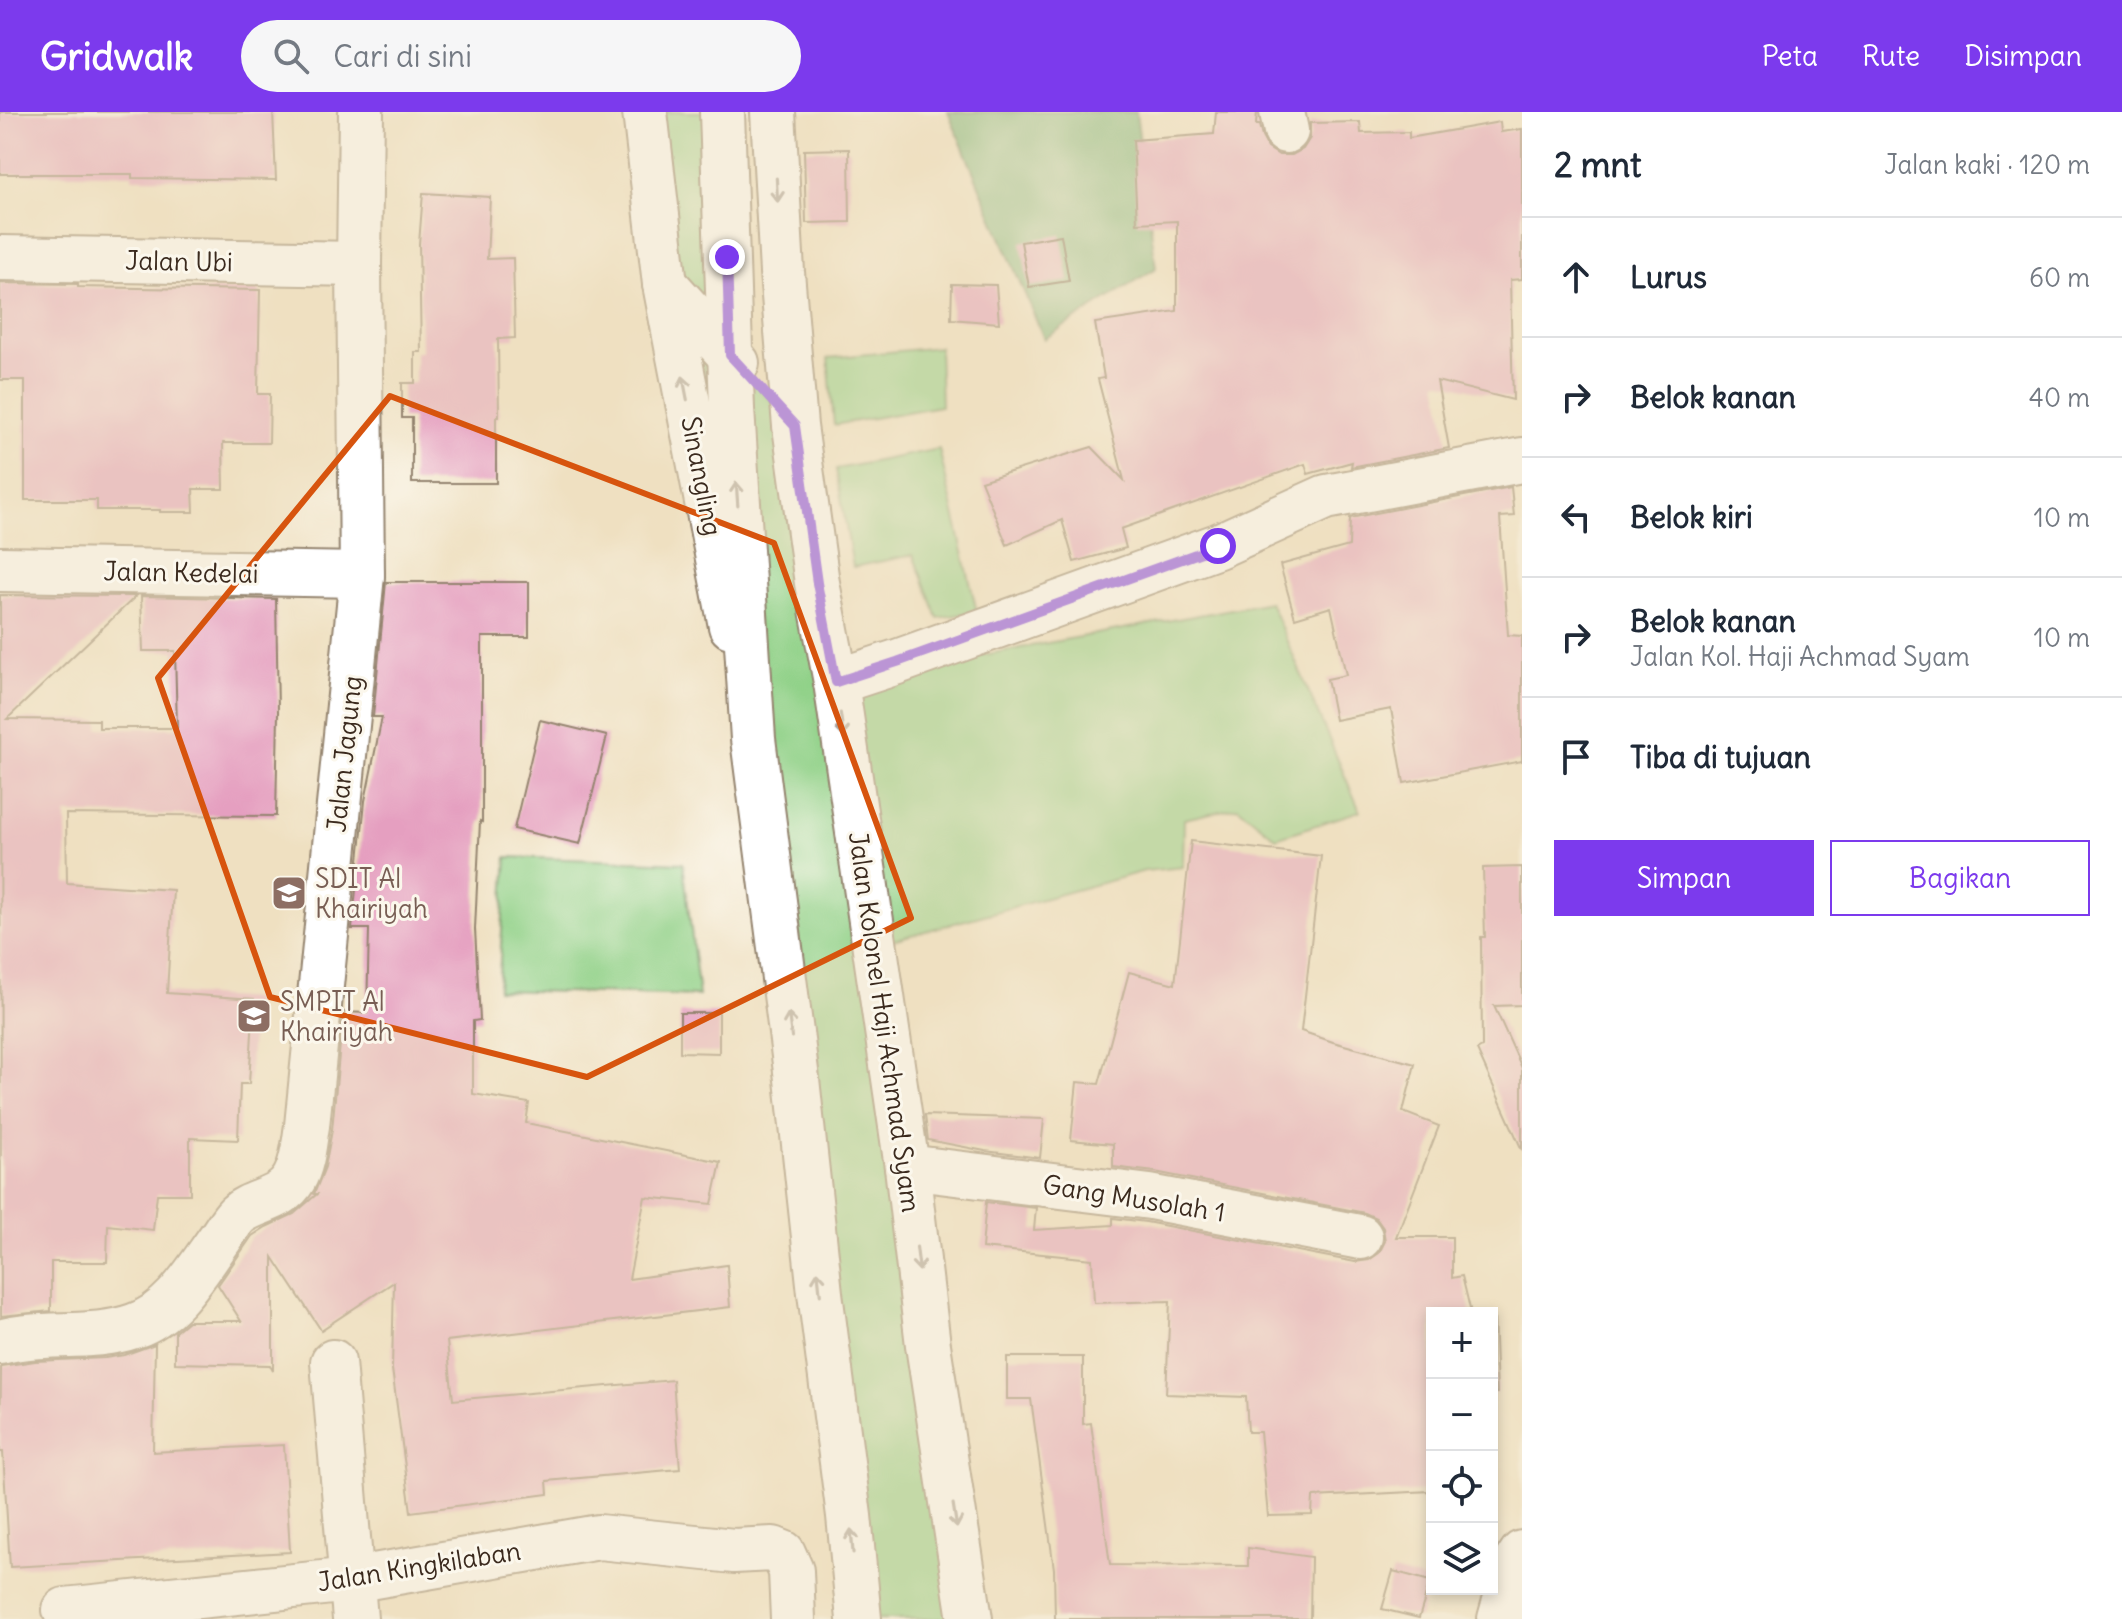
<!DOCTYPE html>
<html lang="id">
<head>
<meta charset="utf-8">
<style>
	:root { --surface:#fff; --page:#f6f6f7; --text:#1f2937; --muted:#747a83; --line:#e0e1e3; --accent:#7c3aed }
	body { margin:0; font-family:Delius,sans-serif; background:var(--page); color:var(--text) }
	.controls { position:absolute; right:24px; bottom:24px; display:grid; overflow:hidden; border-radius:0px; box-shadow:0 4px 12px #0003 }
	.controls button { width:72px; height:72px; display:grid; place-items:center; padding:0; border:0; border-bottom:2px solid var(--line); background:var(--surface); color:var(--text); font:40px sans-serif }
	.stop { position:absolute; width:24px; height:24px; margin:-18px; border:6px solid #7c3aed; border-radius:50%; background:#fff }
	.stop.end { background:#7c3aed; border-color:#fff; box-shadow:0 2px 8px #0008 }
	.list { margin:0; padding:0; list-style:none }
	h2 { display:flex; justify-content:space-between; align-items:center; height:104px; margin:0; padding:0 32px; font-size:34px }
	h2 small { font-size:26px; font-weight:400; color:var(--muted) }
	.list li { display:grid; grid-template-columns:52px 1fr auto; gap:24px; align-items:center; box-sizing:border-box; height:120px; padding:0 32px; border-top:2px solid var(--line) }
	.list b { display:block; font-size:30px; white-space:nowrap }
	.list p { margin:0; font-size:26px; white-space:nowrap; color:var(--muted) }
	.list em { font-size:26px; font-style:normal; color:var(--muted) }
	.actions { display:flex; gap:16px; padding:24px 32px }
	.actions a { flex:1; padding:18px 0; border:2px solid var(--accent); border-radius:0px; text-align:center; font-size:28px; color:var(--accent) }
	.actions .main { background:var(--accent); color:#fff }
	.icon { flex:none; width:44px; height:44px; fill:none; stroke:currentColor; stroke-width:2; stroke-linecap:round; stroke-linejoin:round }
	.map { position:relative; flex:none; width:1522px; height:1507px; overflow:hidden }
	header { display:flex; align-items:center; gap:48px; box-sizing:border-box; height:112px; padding:0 40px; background:var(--accent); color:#fff }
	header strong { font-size:38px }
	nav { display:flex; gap:44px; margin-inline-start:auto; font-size:28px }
	.search { width:560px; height:72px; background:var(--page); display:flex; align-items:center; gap:20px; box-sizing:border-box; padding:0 28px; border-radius:44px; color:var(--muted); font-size:30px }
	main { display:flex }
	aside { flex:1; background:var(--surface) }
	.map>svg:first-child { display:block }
</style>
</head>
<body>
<header>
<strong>Gridwalk</strong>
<div class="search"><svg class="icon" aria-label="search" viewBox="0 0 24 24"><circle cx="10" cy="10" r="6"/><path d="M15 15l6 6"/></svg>Cari di sini</div>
<nav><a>Peta</a><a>Rute</a><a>Disimpan</a></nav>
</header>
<main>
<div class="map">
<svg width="1522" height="1507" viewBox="0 0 1522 1507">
	<rect width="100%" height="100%" fill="#fbf7ec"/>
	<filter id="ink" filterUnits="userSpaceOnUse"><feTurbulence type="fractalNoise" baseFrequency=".0125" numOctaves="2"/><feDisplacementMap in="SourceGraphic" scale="16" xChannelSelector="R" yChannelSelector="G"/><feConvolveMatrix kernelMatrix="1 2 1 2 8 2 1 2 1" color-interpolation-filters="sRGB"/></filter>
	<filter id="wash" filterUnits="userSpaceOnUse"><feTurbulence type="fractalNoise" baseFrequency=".006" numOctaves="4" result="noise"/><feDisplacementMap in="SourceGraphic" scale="32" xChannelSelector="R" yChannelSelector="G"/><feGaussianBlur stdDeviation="1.8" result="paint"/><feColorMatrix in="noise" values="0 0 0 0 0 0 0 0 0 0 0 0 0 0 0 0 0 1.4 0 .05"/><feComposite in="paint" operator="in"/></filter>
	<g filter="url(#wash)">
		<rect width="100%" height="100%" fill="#efe0c1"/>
		<g fill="#90d188" stroke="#667e53" stroke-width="2">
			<path d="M645,0h75l7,165c-18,26 -35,19 -59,10l127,139 22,157 19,99 434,-80 90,209 -84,27 -38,-31 -54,12 -1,48 -38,4 -271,74 33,222 21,178 42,274h-111l-84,-734 -22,-146 -88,-455z"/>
			<path d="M939,235l2,59 -107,19 -6,-67z"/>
			<path d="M939,337l38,163 -39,6 -25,-63 -60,12 -17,-98z"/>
			<path d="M507,745l176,6 16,133 -201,-6z"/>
		</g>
		<path fill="#74b374" stroke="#586e49" stroke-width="2" d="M948,0h188l20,156 -112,71z"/>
		<g id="blocks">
			<g fill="#e59fc0">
				<path d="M0,0h273l3,68 -144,-2v-4h-132z"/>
				<path d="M1216,0h41l-1,13h3l3,12 6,11 11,7h13l11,-6 7,-11v-15l50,-1 1,11 48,-1v6l91,-16 1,10 21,-3v150l-12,1 3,120 -76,-19 12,67 -98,19 1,-5 -44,12 -3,-10 -184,65 5,19 -52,14 -12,-42 -55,25 -26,-64 111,-34 32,33 -26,-101 6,-1 -9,-55 82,-12v-90l-40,2 -4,-83 81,-6z"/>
				<path d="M849,37l1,73 -44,1 -2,-73z"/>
				<path d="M423,81l67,4 -3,62 26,-1 2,80 -17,1 1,78h-3v66h-84v-65h-10v-35h13v-31h6l-2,-108z"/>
				<path d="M1061,123l8,46 -40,6 -8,-45z"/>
				<path d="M0,171l78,1v3l182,3 -2,104h12l-1,49h-46l1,46h-31l1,23h-34v-2h-63v-10h-72v-120h-25z"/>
				<path d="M952,172l44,1 3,38 -48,-4z"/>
				<path d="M1511,375l3,29 -14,1 8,118 14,1v125l-118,22 -13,-74 -56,11 -8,-41 19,-4 -15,-68 -36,11 -15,-53 69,-19 1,-28z"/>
				<path d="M386,470h143v55h-47v185l-2,-1 -5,108 5,91 -7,1v73l56,9 -3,20 195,39 -9,42 -67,-7 -16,82 98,-14 3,42 -283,34 6,59 220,-20 7,89 -133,12 1,13 -137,18 -19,-143 2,-87 -73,48 -48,-73v114l-3,-6 -95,-2v-31l13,-11h53l-23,-36 34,-49 14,-9 28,-13 23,-20h-3l11,-27 7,-37 11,-118 24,1 2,-84h-17l13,-128 17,-84h-9z"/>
				<path d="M0,483l136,1 -129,123 92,1v8h78l-2,-77h-32l-2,-55 135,3 2,113 -2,104 -210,-2 1,69 106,7 -6,103 87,6 -5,85h-9l-2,56 -48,-2v56h-33l-4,36 -45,-5 -1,37h-56v49l-50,5z"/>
				<path d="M540,608l67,16 -27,108 -66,-15z"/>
				<path d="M1191,729l130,15 -20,175 32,11 82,22 -12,48 36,14 -43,111h56v41l10,-2 9,37h-39l-1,178 -118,6 -1,18 -44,1 -8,-84h-12l-2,-35 -80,-3 4,-93 -76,2 -2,-44 -110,-11 4,-46 50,6 -2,22 79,-5v-7l33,4 209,40 14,-2 10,-7 6,-12 -2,-13 -7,-10 -11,-5 -210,-41 -42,-5v-23l-42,-4 6,-58 22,2 30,-112 46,12z"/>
				<path d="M1522,755v138l-28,1 28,62v82l-45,-100 5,-3 -1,-110h4l-2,-69z"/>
				<path d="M680,901h39v40l-39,-1z"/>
				<path d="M925,1003l119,4 -4,39 -55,-7 -57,-11z"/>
				<path d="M1494,1200l3,81h-5v-80z"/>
				<path d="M155,1232l-2,108 131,-7 6,107 -280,15 -7,-115h-3l1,-86 34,-5 70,-3 19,-3z"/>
				<path d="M1007,1245h76v67l8,-1 19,142 138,1v-18l63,9 -1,62h-255l-1,-50 -23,-170h-24z"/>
				<path d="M1393,1459l37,10 -11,37 -37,-9z"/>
			</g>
		</g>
	</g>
	<g filter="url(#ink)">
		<use href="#blocks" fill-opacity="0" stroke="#958570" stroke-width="2"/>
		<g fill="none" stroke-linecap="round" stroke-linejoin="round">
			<defs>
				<g id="minor">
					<path d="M645,0l20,172 66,342"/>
					<path d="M1282,0l4,19"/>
					<path d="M0,146l359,6"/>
					<path d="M0,457l362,6"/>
					<path d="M836,570l61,-20 321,-116 108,-49 196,-37"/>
					<path d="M907,1055l243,30 210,40"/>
					<path d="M0,1230c43,-12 91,-1 134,-16 39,-13 62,-54 85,-86 6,-8 11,-18 18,-25 16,-15 44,-13 57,-36 9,-16 10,-35 13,-53l55,-551 -3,-311 2,-152"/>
					<path d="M333,1250l22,257"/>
					<path d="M65,1498l286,-30 248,-43 135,14 39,-2 10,4 8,18 2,48"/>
					<path d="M1500,1507l16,-57 6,-9"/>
				</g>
				<g id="major">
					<path d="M722,0l10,297 21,330 44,340 23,214 29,223 10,103"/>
					<path d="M773,0l9,160 13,154 22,157 19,99 71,485 21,178 42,274"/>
					<path d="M665,172l72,79"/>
				</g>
			</defs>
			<use href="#minor" stroke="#958570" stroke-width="48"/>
			<use href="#major" stroke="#958570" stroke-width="48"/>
			<use href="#minor" stroke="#fff" stroke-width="44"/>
			<use href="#major" stroke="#fff" stroke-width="44"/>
		</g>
		<defs><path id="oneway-shaft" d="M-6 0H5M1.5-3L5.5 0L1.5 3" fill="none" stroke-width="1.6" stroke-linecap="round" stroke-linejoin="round" transform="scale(2)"/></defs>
		<g stroke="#a79f9a">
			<use href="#oneway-shaft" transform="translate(777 78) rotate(87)"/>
			<use href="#oneway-shaft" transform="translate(685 276) rotate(-101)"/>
			<use href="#oneway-shaft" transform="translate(737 382) rotate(-94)"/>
			<use href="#oneway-shaft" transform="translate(842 613) rotate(82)"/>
			<use href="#oneway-shaft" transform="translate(790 913) rotate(-97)"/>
			<use href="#oneway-shaft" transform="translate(918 1147) rotate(83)"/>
			<use href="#oneway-shaft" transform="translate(819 1171) rotate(-96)"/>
			<use href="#oneway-shaft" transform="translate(955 1404) rotate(81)"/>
			<use href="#oneway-shaft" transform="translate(852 1429) rotate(-95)"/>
		</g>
	</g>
	<g fill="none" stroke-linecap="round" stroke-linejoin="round" filter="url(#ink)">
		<path stroke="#7c3aed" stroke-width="10" d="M727,145l3,98 65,71 22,157 19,99 61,-20 321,-116"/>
	</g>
	<path d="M0 0H1522V1507H0ZM390,284l384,147 137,375 -324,159 -317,-80 -112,-319z" fill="#efe0c1" fill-opacity=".55" fill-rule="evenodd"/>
	<path fill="none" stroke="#d7540e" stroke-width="6" stroke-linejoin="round" d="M390,284l384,147 137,375 -324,159 -317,-80 -112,-319z"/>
	<defs>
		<symbol id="school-square" viewBox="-11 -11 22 22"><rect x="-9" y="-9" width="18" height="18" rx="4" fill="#8d6e63" stroke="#fbf7ec"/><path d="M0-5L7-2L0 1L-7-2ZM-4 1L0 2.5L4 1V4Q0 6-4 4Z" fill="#fff"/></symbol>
	</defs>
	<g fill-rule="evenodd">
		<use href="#school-square" x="269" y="761" width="40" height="40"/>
		<use href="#school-square" x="234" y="884" width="40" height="40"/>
	</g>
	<g text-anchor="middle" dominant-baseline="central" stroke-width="6" stroke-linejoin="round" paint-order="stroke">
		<g font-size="26" fill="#3b2a1e" stroke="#fbf7ec">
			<text transform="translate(179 149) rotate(1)">Jalan Ubi</text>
			<text transform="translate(702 364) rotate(79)">Sinangling</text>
			<text transform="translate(181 460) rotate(1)">Jalan Kedelai</text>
			<text transform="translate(344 642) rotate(-84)">Jalan Jagung</text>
			<text transform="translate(885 910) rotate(82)">Jalan Kolonel Haji Achmad Syam</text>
			<text transform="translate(1134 1086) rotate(9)">Gang Musolah 1</text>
			<text transform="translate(419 1454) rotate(-9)">Jalan Kingkilaban</text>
		</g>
		<g font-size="26" fill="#785e54" stroke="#fbf7ec" text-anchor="start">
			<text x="315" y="766">SDIT Al<tspan x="315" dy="30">Khairiyah</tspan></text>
			<text x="280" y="889">SMPIT Al<tspan x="280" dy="30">Khairiyah</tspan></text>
		</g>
	</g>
</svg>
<div class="controls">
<button>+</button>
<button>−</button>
<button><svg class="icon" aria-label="locate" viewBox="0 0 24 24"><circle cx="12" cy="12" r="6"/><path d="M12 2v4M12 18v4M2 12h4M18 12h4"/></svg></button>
<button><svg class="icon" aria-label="layers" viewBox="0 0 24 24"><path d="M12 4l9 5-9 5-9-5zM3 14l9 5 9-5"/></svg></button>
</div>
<div class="stop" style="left:1218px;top:434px"></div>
<div class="stop end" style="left:727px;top:145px"></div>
</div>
<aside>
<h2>2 mnt<small>Jalan kaki · 120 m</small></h2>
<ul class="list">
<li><svg class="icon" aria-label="ahead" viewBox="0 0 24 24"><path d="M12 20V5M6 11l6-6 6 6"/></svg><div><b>Lurus</b></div><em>60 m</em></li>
<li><svg class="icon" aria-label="right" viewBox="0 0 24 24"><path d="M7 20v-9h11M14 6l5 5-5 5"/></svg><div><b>Belok kanan</b></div><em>40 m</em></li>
<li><svg class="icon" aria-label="left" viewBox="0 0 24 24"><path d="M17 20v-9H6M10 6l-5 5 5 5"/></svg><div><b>Belok kiri</b></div><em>10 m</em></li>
<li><svg class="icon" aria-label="right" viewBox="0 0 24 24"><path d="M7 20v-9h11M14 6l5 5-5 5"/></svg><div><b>Belok kanan</b><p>Jalan Kol. Haji Achmad Syam</p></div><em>10 m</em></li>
<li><svg class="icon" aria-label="arrive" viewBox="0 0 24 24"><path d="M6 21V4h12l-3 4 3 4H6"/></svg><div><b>Tiba di tujuan</b></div></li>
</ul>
<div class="actions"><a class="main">Simpan</a><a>Bagikan</a></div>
</aside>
</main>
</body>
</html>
